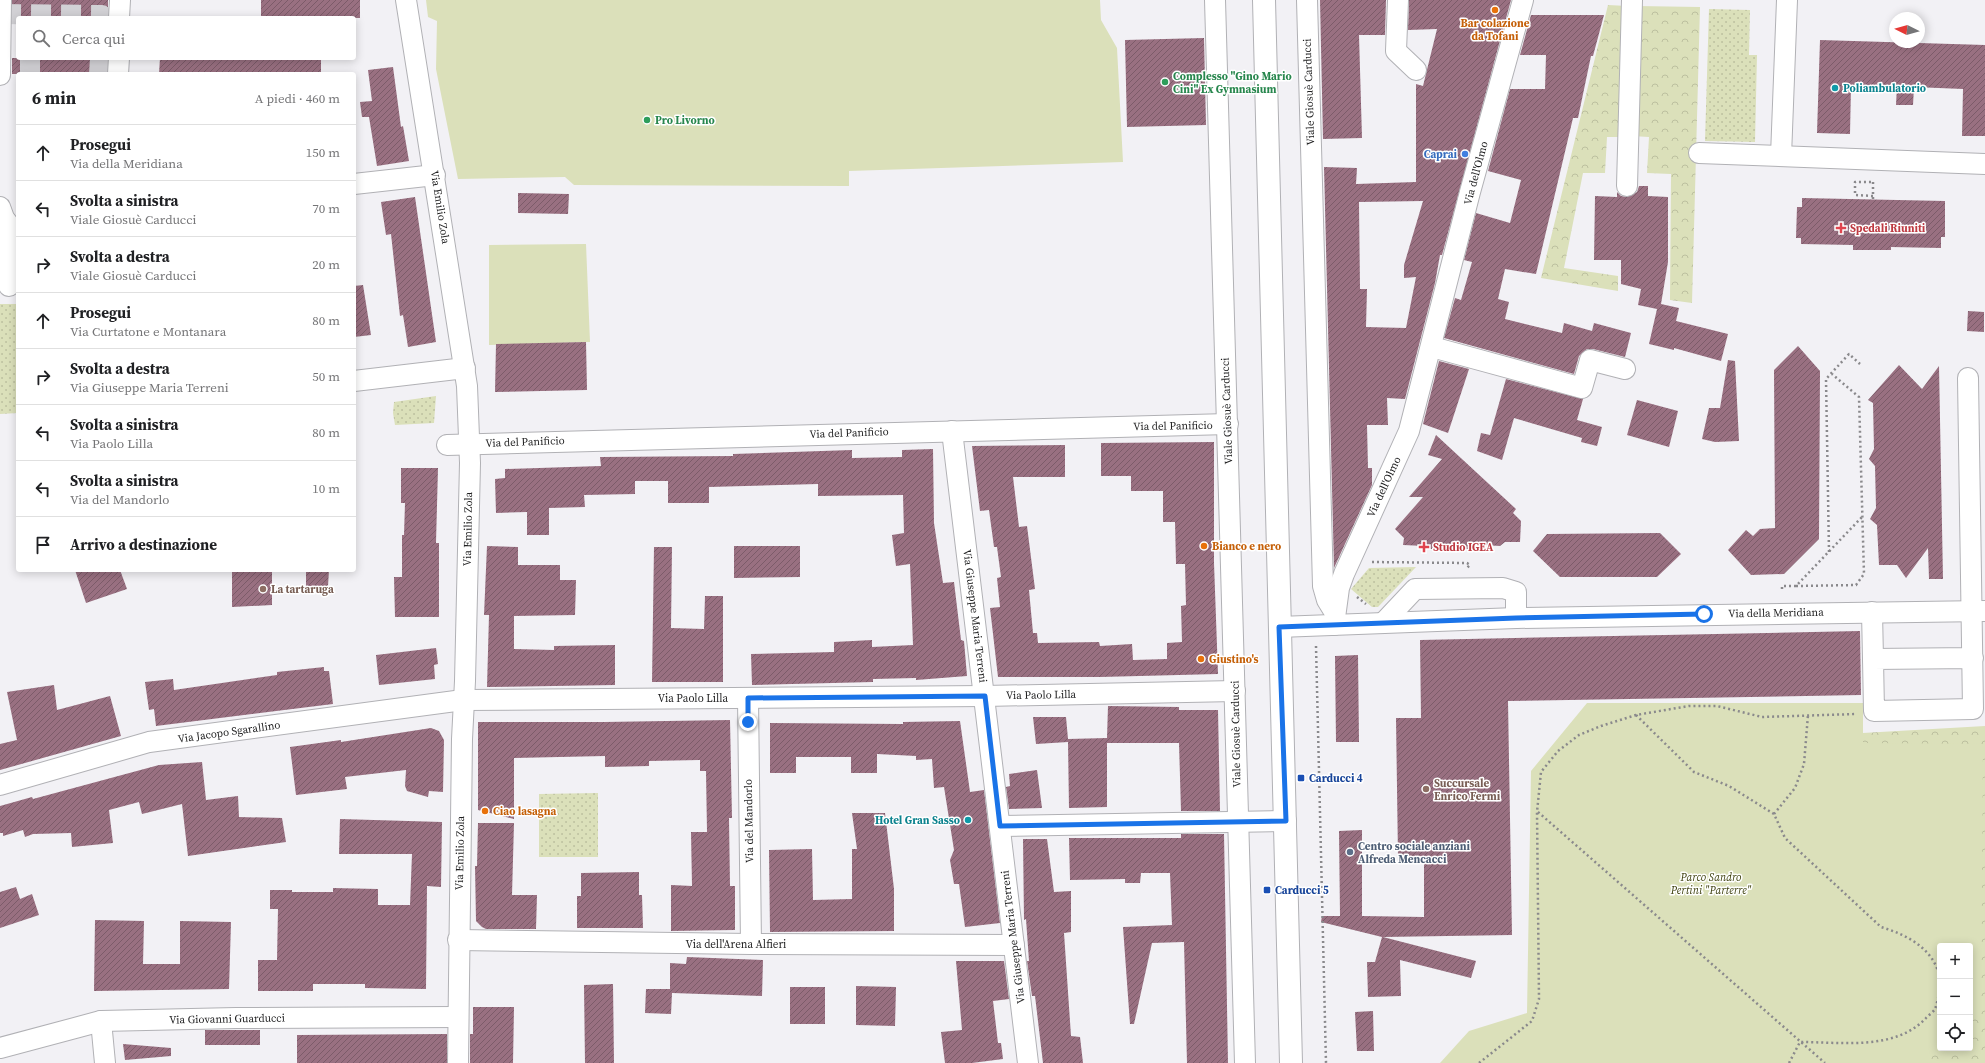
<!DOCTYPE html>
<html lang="it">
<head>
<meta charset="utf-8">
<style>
	:root { --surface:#fff; --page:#f6f6f6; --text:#202124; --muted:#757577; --line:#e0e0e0 }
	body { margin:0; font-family:"Source Serif 4",serif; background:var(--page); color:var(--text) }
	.controls { position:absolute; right:12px; bottom:12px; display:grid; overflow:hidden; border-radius:4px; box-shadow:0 2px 10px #0003 }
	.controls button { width:36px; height:36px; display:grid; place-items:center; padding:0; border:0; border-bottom:1px solid var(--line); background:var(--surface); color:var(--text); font:20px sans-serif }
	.compass { position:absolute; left:1889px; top:12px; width:36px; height:36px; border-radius:50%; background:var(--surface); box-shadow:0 2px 10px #0003; rotate:275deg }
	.stop { position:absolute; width:12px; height:12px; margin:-9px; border:3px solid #1a73e8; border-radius:50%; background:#fff }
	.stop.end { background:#1a73e8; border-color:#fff; box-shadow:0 1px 4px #0008 }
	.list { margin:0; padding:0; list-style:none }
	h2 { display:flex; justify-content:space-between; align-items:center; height:52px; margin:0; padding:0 16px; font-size:17px }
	h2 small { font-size:13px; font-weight:400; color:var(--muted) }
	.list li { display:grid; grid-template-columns:26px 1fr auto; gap:12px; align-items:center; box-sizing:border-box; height:56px; padding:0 16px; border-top:1px solid var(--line) }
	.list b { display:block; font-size:15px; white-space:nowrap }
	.list p { margin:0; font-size:13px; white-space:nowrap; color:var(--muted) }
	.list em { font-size:13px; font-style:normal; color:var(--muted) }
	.icon { flex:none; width:22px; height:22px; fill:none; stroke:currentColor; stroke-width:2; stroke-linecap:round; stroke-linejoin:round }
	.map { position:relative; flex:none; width:1985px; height:1063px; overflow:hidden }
	.search { position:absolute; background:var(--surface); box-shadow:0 2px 10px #0003; left:16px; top:16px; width:340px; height:44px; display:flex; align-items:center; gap:10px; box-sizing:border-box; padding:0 14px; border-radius:4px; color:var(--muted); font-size:15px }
	.panel { position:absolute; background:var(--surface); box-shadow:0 2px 10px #0003; left:16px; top:72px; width:340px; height:500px; border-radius:4px }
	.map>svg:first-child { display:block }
</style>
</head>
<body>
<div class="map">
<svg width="1985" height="1063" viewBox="0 0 1985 1063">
	<defs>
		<pattern id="grass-dots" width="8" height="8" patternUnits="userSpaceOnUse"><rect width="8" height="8" fill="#dbe0ba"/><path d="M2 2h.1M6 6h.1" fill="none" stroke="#bcc09f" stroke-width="1.8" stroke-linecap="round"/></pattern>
		<pattern id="forest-crowns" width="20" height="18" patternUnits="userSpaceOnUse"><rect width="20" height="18" fill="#dbe0ba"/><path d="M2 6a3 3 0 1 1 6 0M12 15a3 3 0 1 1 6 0" fill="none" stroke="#bcc09f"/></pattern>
		<pattern id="building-hatch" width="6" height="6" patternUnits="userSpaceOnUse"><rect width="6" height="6" fill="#997081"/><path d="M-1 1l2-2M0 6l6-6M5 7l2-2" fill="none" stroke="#7c5b69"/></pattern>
	</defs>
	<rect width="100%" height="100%" fill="#f2f1f5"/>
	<g fill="url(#grass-dots)">
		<path d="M1709,9l41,1 -1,45h8l-2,87 -50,-1z"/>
		<path d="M0,304h18v109l-18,1z"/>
		<path d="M436,396l-2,27 -39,2 -2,-12 1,-11z"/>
		<path d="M1416,567l-38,40h-6l-21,-18 18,-21z"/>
		<path d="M598,793v64h-59v-63z"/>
	</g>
	<g fill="url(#forest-crowns)">
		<path d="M1608,5l19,1 -6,131h-14l-2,36h-22l-19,95 54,8v15l-77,-13z"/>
		<path d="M1637,6l63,1 -8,296 -22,-3 1,-126 -24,-1 2,-36 -17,-1z"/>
		<path d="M1985,726v337h-73l28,-28v13h30v-102l-160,-210z"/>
	</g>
	<g fill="#dbe0ba">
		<path d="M426,0h674l1,20 16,28 6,114 -274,9v15l-275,-1 -9,-8 -107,2 -22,-110 1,-48 -9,-4z"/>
		<path d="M586,244l4,98 -101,3v-100z"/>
		<path d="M1587,703h276v40l120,1 -2,260 -11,11v-69h-30v97l-21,20h-479l29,-32 58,-18 4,-242z"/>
	</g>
	<g fill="url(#building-hatch)" fill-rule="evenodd">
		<rect x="12" y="0" width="96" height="18"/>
		<rect x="261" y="0" width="99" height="18"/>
		<path d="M1320,0h66l-1,35h-26l3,103 -39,1z"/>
		<path d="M1409,0h102l-69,255h-2l-5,28 -30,116 -18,-1 1,27h-21l1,43h4v17l-38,83 -10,-401 33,1 -1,16 60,-2v-98l7,2 14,-57 -29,1zM1423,201l-19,64v13l12,-1 -10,51 -40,-1 1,-38h-7l-1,-87z"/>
		<path d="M1531,15h73l-11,41h-2l-13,62h-5l-37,156 -31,-5 -7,30 11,3 -4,17 57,14 2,-10 28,8 2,-8 37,10 -6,24 -32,-8h-6l-8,7 -5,18 -130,-36 11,-40 6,2 11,-38 -8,-2 12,-47 34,10 11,-43 -33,-9 22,-82h35l1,-34h-26z"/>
		<path d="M1204,38l2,87 -79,2 -2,-87z"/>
		<path d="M1820,40l165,5v91h-23l1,-47 -49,-2 -1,18h-17l1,-19 -46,-1 -1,49 -33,-1z"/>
		<rect x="12" y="58" width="95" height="16"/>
		<path d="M160,58h161v16h-162z"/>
		<path d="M393,67l8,60 2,-1 6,35 -32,5 -8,-49h-7l-2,-15 12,-1 -4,-31z"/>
		<path d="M1639,186h9v10l20,1v65l-7,42 18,4 -3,13 52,13 -7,27 -47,-13v2l-25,-6 8,-35 -19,-4 3,-16 -20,-5v-24h-27l1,-64 22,1v-5l4,4 6,1 10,-5z"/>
		<path d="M518,193l51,1 -1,20 -50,-1z"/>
		<path d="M415,197l21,145 -28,5 -5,-32 -3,1 -9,-82 -5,1 -5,-33z"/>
		<path d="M1802,198l143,3v36h-4v11l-50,-1v3h-38v-5l-52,-1v-6h-5l1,-31h5z"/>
		<path d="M363,285l8,50 -17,2v-51z"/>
		<path d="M1968,311l16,1v20l-17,-1z"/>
		<path d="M586,342l1,48 -92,2 1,-48z"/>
		<path d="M1798,346l22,25 -1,168 -35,35 -33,1 -23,-25 18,-20 7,6 7,-7 15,-1 -1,-158z"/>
		<path d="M1728,360l7,1 4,80 -24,1 -13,-3 7,-31h11z"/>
		<path d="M1439,361l30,8 -21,64 -25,-9z"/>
		<path d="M1899,365l23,24 17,-23 4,213h-14l-1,-31 -22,30 -9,-13h-18l-2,-40 -7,-6 6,-11 -1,-42 -6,-7 5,-10 -1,-46 -5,-3z"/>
		<path d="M1506,379l77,20 -6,21 25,7 -5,19 -16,-4 1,-4 -68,-20 -12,42 -25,-9 4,-18 9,2z"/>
		<path d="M1637,400l41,11 -9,36 -42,-12z"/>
		<path d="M1436,435l80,74 -3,4 8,8 -1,21h-15l-5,4 -16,-1 -3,4h-57l1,-3 -22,-1 1,-7 -9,-9 28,-32h-14l33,-38 -14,-4z"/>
		<path d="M1214,442v121l4,111 -118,3h-102l-8,-69 10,-1 -3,-29 4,-1 -4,-30h-3l-5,-37 -9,1 -8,-65 93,-1v32h-52l6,50 8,-1 8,63 -6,1 4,43h4l1,10 61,-1 1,4 32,-2 1,16 34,-1v-16l15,-1 -1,-36 5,-1 -1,-41h-9l-1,-42h-12v-31h-32v-15h-30v-33z"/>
		<path d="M933,449l1,74 9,60 11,-1 7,58 3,1 3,35 -51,4v-2l-43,1v3l-121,3 -1,-31 83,-2v-10l38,-2v7l41,-2 -3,-81 -14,2 -4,-31 12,-2 -1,-38 -85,1v-12l-109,3v16h-41v-22h-33v13l-51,1 1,12 -36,1v27h-22v-23l-31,1 -1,-34 10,-1v-9l96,-3 -1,-9 133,-1v-2l119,-4v8l50,-1v-7z"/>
		<path d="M401,468h37l-2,75h3v74h-44l-1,-40h8v-42h2l1,-32h-4z"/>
		<path d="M1660,533l21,21 -24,23h-97l-27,-26 14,-17z"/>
		<path d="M487,546l31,1v18h42v15h16l-1,35 -61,1v33l40,1v-4l61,-1v40l-128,2 2,-72h-5z"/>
		<path d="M734,546h66v31l-66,1z"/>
		<path d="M654,547h18l-1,81 33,1 1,-33h18v86h-71z"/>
		<path d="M75,570h45l7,19 -41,14z"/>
		<path d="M232,570h40v35l-40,2z"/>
		<path d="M306,570h23l-1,16h-22z"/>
		<path d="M1860,631l1,64 -353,6 4,234 -129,2 93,24 -5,17 -71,-18 1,36 -33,1 -1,-35h8l7,-25 -61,-15 1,-6h18l-1,-85 23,-1v86l62,1v-61l-26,1 -2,-139h25l-1,-78z"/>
		<path d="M436,648l2,16 -4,1 1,14 -56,6 -3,-30z"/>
		<path d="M1358,655l1,87h-23l-1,-86z"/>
		<path d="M324,667v4h5l4,33 -177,22 -2,-17 -5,1 -4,-28 28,-3 1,11 103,-15v-3z"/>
		<path d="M54,685l3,25 53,-14 11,40 -121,34v-26l17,-4 -10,-48z"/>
		<path d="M1108,706l71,1v3h39l2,101h-39l-2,-68h-72v64l-38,1 -1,-66 -32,2 -3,-27h33l2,22 39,-1z"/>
		<path d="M730,720l2,98h-3l1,68h5v44l-64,1v-46l21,1 -1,-54h16l-1,-61h-6v-11l-51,1v5l-44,1v-11l-91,2v61l-36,-9v-88h126z"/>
		<path d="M960,721l10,71 14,-2 16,133 -35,4 -6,-43h-5l-4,-24 4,-10 -10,-63 -10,1 -2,-29 -16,1v-4l-39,-2v19h-26v-16h-55v16h-26v-50l133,1v-2z"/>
		<path d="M431,728l8,3 5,9 -1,52 -14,-1 -1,6 -21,-6 -2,-5 1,-16 -61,7 2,12 -51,6 -6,-48 51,-7v2z"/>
		<path d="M202,762l4,38 32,-4 1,21 43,1 4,24 -98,14 -6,-52 -40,10 -3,-12 -30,8 4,33 -41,4 -1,-14 -38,1 -8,3 -2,-7 -20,6v-3h-3v-27l32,-9 1,2 126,-34z"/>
		<path d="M1037,770l5,38 -33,1 -3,-22 4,-1 -1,-12z"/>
		<path d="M852,813h33l9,76v42l-124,1 -1,-82 43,-1 1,51 39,-1v-50h5z"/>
		<path d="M340,819l102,3 -1,65 -14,-1 -1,103 -61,-1v-4h-52v7h-55v-31h19l1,-51h-8v-19h22v2h41v-4l45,1v16h32l2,-51h-73z"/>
		<path d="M478,823h36l-2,72h25l-1,34h-50l-4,-2 -6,-6 -1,-55h2z"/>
		<path d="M1181,834h43l4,229h-41l-3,-121 -32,1 -18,81h-4l-7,-97 49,-2 -2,-52h-29l-1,10h-15v-4l-55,1 -1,-42h112z"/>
		<path d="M1023,839h24l7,53 17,-1v41l-7,1 7,103 9,1 3,26h-40l-8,-67h-3l-5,-35h2l-3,-42 -2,1z"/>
		<path d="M639,872v23h3l1,33h-66v-32h4v-23z"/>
		<path d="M16,887l4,12 12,-5 7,21 -39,13v-36z"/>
		<path d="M95,920l49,1 -1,43h37v-43l51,1 -2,67 -135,2z"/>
		<path d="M687,957l76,3 -1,36 -90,-3 -1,21 -26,-1 1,-24h24v-26l16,1z"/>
		<path d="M956,961h48l5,38 -16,2 5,42h3l2,16 -31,4h-27l-4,-31 21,-2z"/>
		<path d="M613,984l1,79h-29l-1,-78z"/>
		<path d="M856,986l40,1 -1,39 -39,-1z"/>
		<rect x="790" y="987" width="35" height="37"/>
		<path d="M473,1007h41l-1,56h-43v-29h3z"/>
		<path d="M1373,1011l1,40h-17l-2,-39z"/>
		<rect x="205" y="1030" width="55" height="15"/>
		<path d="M447,1034v29h-150v-28z"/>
		<path d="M123,1044l48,4v8l-46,4z"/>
	</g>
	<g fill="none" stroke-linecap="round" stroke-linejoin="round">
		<g stroke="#d2d1d5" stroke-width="20" stroke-dasharray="20 10" stroke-linecap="butt">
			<path d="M1,14l101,1v3"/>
			<path d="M30,74v-16"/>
			<path d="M99,74l1,-16"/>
		</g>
		<defs>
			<g id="minor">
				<path d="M406,0l61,386 3,77 -5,218 -3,58 -4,324"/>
				<path d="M1215,0l30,1063"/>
				<path d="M1307,0l16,586 4,14 8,13"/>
				<path d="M1398,0l-2,51 20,19"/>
				<path d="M119,18l1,-18"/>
				<path d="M118,74l1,-16"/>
				<path d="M0,75l1,-75"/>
				<path d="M1699,153l286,11"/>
				<path d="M1781,156l6,-156"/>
				<path d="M354,184l81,-9"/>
				<path d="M1627,186l5,-186"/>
				<path d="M0,207l4,11 6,8 -1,60"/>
				<path d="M1432,347l150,41 8,-28 35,9"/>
				<path d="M1968,378c2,111 4,221 5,331l-99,2 -1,-52 100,-1"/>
				<path d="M354,381l111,-13"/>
				<path d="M952,431l76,632"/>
				<path d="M447,445l781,-21"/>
				<path d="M1872,612l1,47"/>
				<path d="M1383,623l32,-34 88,-1 13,4v26"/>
				<path d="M1334,625l5,-37 5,-14 65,-143 61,-239 53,-192"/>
				<path d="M1279,627l237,-9 469,-7"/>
				<path d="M748,698l3,246"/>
				<path d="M0,785l149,-43 314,-42 522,-4 250,-5"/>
				<path d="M1000,826l286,-5"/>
				<path d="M458,940l293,4 263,1"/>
				<path d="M101,1021l4,42"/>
				<path d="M0,1048l101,-27 135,-3 221,-1"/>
			</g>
			<path id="major" d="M1264,0l27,1063"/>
		</defs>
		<use href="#minor" stroke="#b1b1b5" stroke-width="22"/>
		<use href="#major" stroke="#b1b1b5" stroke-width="24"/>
		<g stroke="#8a898c" stroke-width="2.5" stroke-dasharray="2 3" stroke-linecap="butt">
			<path d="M1873,196l-18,-1v-13h18"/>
			<path d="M1873,199v-17"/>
			<path d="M1829,552l-3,-173 23,-25 11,10"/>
			<path d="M1372,562l95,1 3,2 -3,3"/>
			<path d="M1796,586l60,-1 8,-11 -5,-177 -27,-23"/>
			<path d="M1782,589v-3h14l66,-69"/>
			<path d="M1357,597l9,7"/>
			<path d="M1316,646l10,417"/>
			<path d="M1636,715l58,57 35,14 45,28 11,24 96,89c27,8 55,23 59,53"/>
			<path d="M1538,812l287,251"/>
			<path d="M1774,814l21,-26 9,-24 4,-49"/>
			<path d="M1479,1063l53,-42 7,-22 -2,-187 4,-40 17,-21 21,-16 22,-9 35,-11 53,-9h28l45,11 94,-3"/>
			<path d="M1789,1063l11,-21c42,0 95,9 126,-24 3,-3 7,-6 9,-9 2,-5 3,-12 5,-18"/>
		</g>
		<use href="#minor" stroke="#fff" stroke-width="20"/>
		<use href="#major" stroke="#fff" stroke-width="22"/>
	</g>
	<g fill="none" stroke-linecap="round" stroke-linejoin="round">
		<path stroke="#1a73e8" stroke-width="5" d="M748,722v-24l237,-2 15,130 286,-5 -7,-194 237,-9 188,-4"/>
	</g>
	<g fill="#e8710a" stroke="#fff" stroke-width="1.5">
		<circle cx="1495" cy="10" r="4"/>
		<circle cx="1204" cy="546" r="4"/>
		<circle cx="1201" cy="659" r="4"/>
		<circle cx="485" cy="811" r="4"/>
	</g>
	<g fill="#2e9e5b" stroke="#fff" stroke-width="1.5">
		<circle cx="1165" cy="82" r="4"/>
		<circle cx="647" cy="120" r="4"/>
	</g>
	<g fill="#0f9aa8" stroke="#fff" stroke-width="1.5">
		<circle cx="1835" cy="88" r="4"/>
		<circle cx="968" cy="820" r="4"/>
	</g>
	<circle fill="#3f7fe0" stroke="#fff" stroke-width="1.5" cx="1465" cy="154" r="4"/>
	<g fill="#e0444e" stroke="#fff" stroke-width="1.5">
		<path d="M1839 222h4v4h4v4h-4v4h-4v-4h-4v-4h4z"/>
		<path d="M1422 541h4v4h4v4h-4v4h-4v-4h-4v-4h4z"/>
	</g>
	<g fill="#8d6e63" stroke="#fff" stroke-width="1.5">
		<circle cx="263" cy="589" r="4"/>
		<circle cx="1426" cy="789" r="4"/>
	</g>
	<g fill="#1a4fb4" stroke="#fff" stroke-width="1.5">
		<rect x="1297" y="774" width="8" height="8" rx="2"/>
		<rect x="1263" y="886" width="8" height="8" rx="2"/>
	</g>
	<circle fill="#5c6f8a" stroke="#fff" stroke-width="1.5" cx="1350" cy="852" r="4"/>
	<g text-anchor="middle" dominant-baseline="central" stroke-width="3" stroke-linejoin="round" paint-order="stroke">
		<g font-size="11" font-weight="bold" fill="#c56008" stroke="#fff" text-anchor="start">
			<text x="1495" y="23" text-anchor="middle">Bar colazione<tspan x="1495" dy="13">da Tofani</tspan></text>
			<text x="1212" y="546">Bianco e nero</text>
			<text x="1209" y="659">Giustino's</text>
			<text x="493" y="811">Ciao lasagna</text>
		</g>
		<g font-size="11" font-weight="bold" fill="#27864d" stroke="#fff" text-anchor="start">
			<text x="1173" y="76">Complesso "Gino Mario<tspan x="1173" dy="13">Cini" Ex Gymnasium</tspan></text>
			<text x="655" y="120">Pro Livorno</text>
		</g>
		<g font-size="11" font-weight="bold" fill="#0d838f" stroke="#fff" text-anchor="start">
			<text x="1843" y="88">Poliambulatorio</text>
			<text x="960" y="820" text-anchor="end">Hotel Gran Sasso</text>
		</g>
		<g font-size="11" fill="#1e1e1f" stroke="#fff">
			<text transform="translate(1309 92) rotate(-92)">Viale Giosuè Carducci</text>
			<text transform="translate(1476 173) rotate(-75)">Via dell'Olmo</text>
			<text transform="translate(440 207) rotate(81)">Via Emilio Zola</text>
			<text transform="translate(1227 411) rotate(-92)">Viale Giosuè Carducci</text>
			<text transform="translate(1173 426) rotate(-1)">Via del Panificio</text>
			<text transform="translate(849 433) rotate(-2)">Via del Panificio</text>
			<text transform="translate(525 442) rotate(-2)">Via del Panificio</text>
			<text transform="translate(1384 487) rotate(-65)">Via dell'Olmo</text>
			<text transform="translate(468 529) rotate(-89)">Via Emilio Zola</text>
			<text transform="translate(1776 613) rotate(-1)">Via della Meridiana</text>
			<text transform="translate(975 616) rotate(83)">Via Giuseppe Maria Terreni</text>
			<text transform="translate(1041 695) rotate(-1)">Via Paolo Lilla</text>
			<text x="693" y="698">Via Paolo Lilla</text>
			<text transform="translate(229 732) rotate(-8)">Via Jacopo Sgarallino</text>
			<text transform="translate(1236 734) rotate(-91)">Viale Giosuè Carducci</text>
			<text transform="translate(749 821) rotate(-91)">Via del Mandorlo</text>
			<text transform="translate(460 853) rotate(-89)">Via Emilio Zola</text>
			<text transform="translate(1013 937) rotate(-97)">Via Giuseppe Maria Terreni</text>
			<text x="736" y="944">Via dell'Arena Alfieri</text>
			<text transform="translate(227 1019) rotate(-1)">Via Giovanni Guarducci</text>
		</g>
		<g font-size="11" font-weight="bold" fill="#366cbe" stroke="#fff" text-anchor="end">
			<text x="1457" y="154">Caprai</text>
		</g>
		<g font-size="11" font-weight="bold" fill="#be3a42" stroke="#fff" text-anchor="start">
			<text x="1850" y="228">Spedali Riuniti</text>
			<text x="1433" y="547">Studio IGEA</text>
		</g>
		<g font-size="11" font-weight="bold" fill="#785e54" stroke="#fff" text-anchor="start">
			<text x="271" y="589">La tartaruga</text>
			<text x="1434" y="783">Succursale<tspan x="1434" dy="13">Enrico Fermi</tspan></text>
		</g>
		<g font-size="11" font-weight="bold" fill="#164399" stroke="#fff" text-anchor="start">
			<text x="1309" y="778">Carducci 4</text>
			<text x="1275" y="890">Carducci 5</text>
		</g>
		<g font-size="11" font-weight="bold" fill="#4e5e75" stroke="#fff" text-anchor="start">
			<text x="1358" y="846">Centro sociale anziani<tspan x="1358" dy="13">Alfreda Mencacci</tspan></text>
		</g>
		<g font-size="11" font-style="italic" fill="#3c3f0c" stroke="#fff">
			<text x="1711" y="877">Parco Sandro<tspan x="1711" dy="13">Pertini "Parterre"</tspan></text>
		</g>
	</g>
</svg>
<div class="controls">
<button>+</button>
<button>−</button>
<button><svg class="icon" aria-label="locate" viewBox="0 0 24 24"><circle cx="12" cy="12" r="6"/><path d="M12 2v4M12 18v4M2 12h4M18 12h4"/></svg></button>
</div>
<svg class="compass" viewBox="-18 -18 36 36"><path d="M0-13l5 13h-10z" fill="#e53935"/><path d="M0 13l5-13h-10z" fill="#757577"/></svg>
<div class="stop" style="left:1704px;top:614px"></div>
<div class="stop end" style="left:748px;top:722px"></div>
<div class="search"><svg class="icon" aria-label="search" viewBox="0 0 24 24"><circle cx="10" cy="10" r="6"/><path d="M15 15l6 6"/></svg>Cerca qui</div>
<section class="panel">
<h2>6 min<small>A piedi · 460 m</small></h2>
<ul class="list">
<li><svg class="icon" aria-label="ahead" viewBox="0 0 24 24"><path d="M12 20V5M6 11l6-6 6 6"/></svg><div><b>Prosegui</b><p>Via della Meridiana</p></div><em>150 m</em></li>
<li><svg class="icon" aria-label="left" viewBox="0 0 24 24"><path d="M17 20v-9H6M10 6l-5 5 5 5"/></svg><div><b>Svolta a sinistra</b><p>Viale Giosuè Carducci</p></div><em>70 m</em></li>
<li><svg class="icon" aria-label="right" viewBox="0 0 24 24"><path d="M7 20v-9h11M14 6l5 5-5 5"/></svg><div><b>Svolta a destra</b><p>Viale Giosuè Carducci</p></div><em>20 m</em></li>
<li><svg class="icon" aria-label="ahead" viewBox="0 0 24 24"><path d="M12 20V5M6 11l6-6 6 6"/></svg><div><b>Prosegui</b><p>Via Curtatone e Montanara</p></div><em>80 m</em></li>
<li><svg class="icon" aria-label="right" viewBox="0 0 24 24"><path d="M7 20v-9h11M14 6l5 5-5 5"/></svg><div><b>Svolta a destra</b><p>Via Giuseppe Maria Terreni</p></div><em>50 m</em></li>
<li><svg class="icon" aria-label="left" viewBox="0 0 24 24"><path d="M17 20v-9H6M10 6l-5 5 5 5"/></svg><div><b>Svolta a sinistra</b><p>Via Paolo Lilla</p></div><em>80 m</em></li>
<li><svg class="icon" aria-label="left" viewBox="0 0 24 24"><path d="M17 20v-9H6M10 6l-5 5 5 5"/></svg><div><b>Svolta a sinistra</b><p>Via del Mandorlo</p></div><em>10 m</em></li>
<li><svg class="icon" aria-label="arrive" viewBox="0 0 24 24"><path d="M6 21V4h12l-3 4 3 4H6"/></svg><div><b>Arrivo a destinazione</b></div></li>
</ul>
</section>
</div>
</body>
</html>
